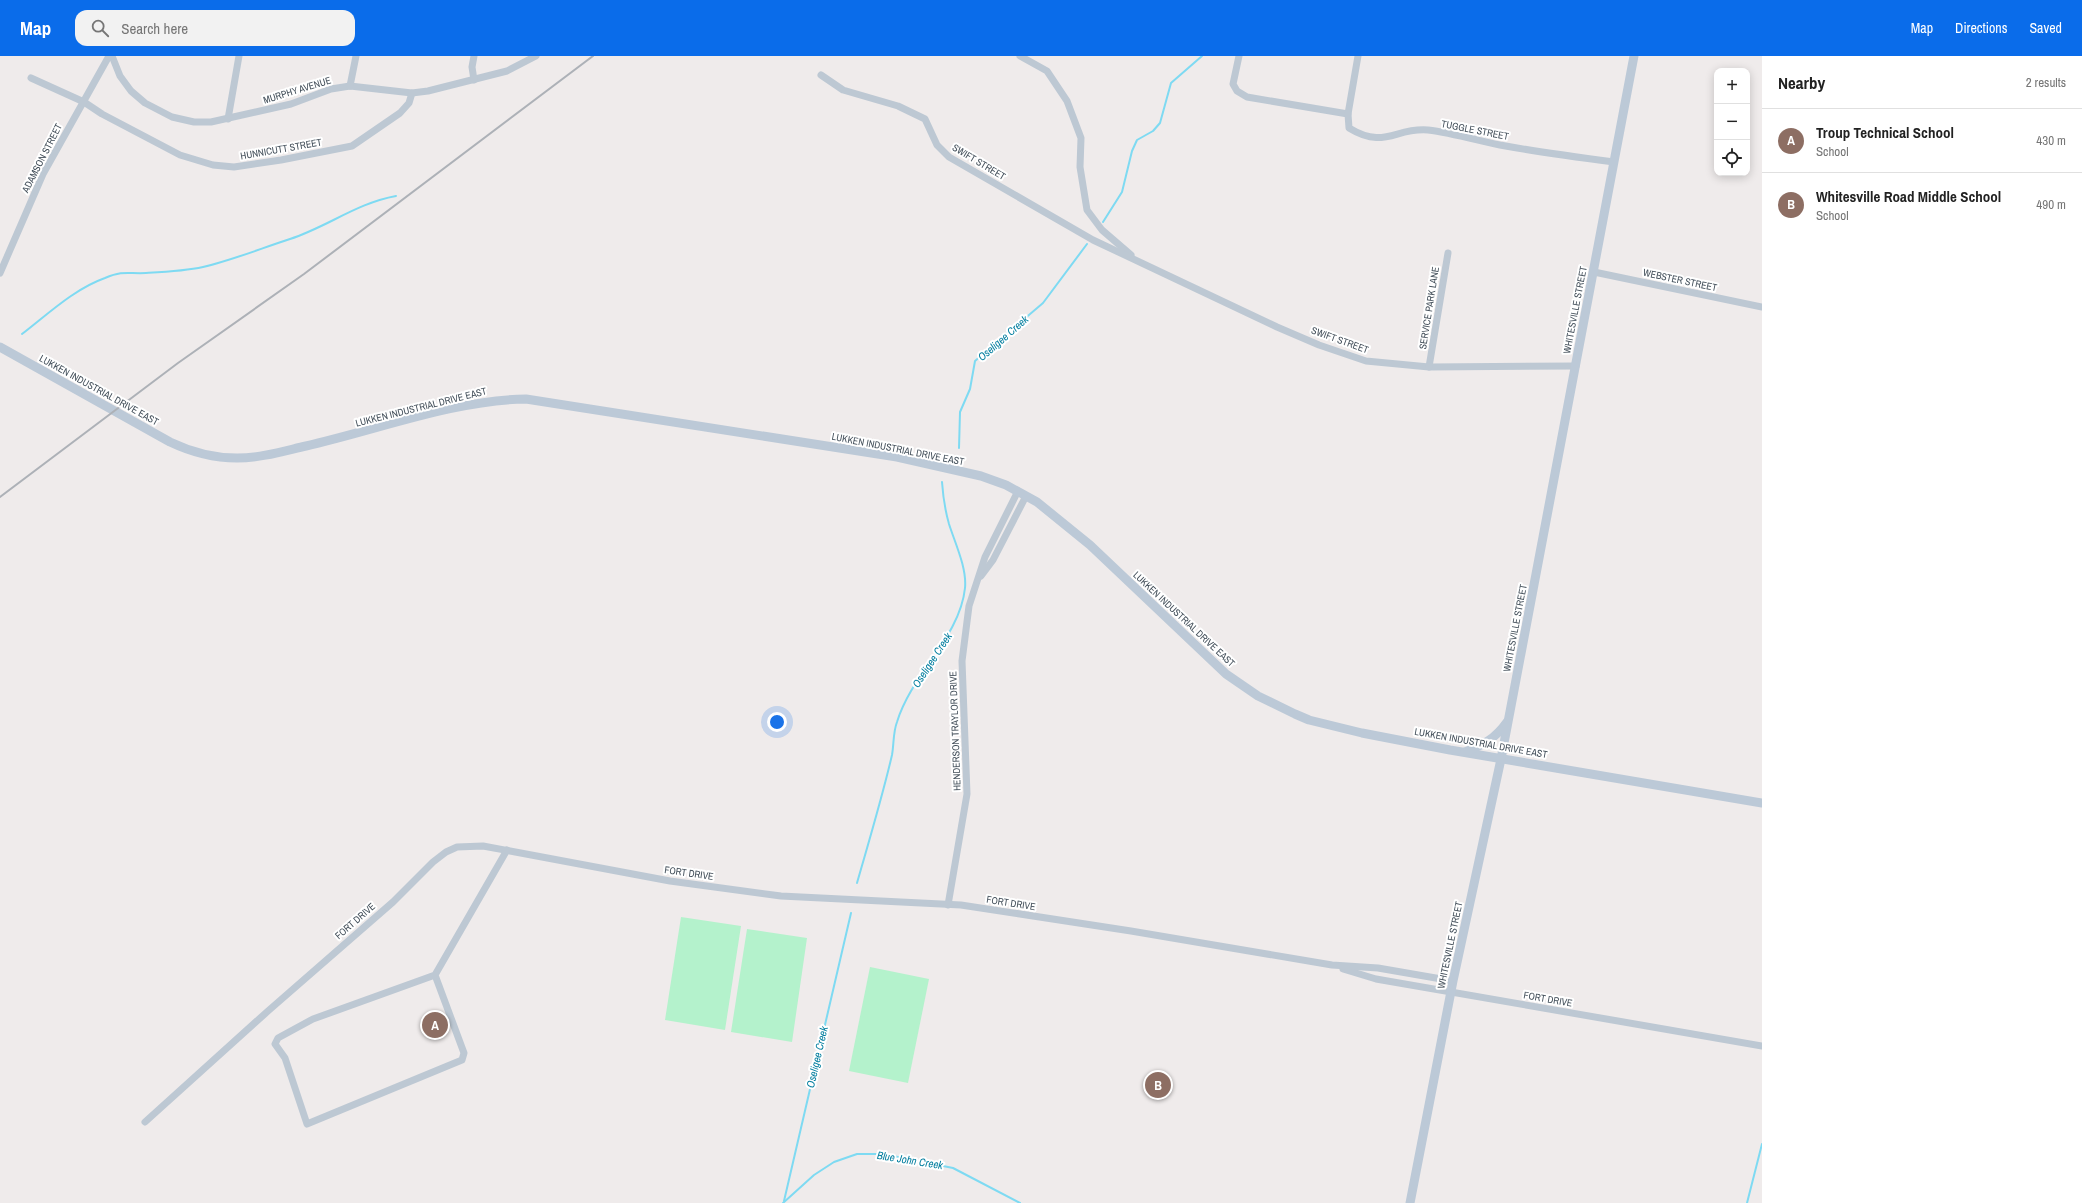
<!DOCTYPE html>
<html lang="en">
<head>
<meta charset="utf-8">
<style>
	:root { --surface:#fff; --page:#f2f2f2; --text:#222; --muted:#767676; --line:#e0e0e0; --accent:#0a6cea }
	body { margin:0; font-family:"Archivo Narrow",sans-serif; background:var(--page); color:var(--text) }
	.controls { position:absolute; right:12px; top:12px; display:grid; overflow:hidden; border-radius:8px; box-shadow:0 2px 10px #0003 }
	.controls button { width:36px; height:36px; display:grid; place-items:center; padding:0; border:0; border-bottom:1px solid var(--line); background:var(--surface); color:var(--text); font:20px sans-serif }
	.you { position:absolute; left:777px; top:666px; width:14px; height:14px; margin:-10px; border:3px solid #fff; border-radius:50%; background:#1a73e8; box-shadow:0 0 0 6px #1a73e833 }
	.badge { display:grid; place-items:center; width:26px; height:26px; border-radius:50%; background:var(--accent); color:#fff; font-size:13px; font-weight:700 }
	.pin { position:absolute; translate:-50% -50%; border:2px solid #fff; box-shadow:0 1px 4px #0006 }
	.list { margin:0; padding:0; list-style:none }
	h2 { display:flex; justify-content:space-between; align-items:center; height:52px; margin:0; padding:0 16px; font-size:17px }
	h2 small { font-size:13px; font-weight:400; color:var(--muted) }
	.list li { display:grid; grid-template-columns:26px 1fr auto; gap:12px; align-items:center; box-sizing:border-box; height:64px; padding:0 16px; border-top:1px solid var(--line) }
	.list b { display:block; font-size:15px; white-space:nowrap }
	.list p { margin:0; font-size:13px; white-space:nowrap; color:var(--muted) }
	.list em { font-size:13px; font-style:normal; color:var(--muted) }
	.icon { flex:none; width:22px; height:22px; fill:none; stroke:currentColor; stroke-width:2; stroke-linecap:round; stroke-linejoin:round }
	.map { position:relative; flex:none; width:1762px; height:1147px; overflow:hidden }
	header { display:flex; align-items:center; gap:24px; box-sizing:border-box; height:56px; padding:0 20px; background:var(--accent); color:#fff }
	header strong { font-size:19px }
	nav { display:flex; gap:22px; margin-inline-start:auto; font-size:14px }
	.search { width:280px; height:36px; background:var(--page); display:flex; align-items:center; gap:10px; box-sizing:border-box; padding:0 14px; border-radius:12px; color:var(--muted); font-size:15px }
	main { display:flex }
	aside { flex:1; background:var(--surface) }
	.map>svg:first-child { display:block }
</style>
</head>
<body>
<header>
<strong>Map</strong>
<div class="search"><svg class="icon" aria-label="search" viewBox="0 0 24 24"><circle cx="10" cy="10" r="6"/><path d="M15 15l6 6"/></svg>Search here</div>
<nav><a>Map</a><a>Directions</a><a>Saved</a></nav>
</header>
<main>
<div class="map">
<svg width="1762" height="1147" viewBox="0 0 1762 1147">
	<rect width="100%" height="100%" fill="#efebeb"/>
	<g fill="#b4f2cc">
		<path d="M681,861l60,9 -16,104 -60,-10z"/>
		<path d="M747,873l60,9 -15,104 -61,-10z"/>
		<path d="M870,911l59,12 -21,104 -59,-12z"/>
	</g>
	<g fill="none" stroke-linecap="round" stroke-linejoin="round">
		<g stroke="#7edaf2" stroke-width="2">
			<path d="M1103,166l19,-30 10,-41 5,-11 16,-9 7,-8 11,-40 31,-27"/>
			<path d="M22,278c26,-20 52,-45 83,-56 19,-8 23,-4 41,-5 18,-1 39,-2 57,-6 30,-7 59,-19 87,-28 37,-12 67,-36 106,-43"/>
			<path d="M959,392l1,-36 10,-23 5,-28 68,-58 44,-59"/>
			<path d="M857,827c12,-42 25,-85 35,-128 2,-11 1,-23 5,-33 15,-49 63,-85 68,-134 2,-20 -10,-45 -16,-64 -4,-14 -6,-28 -7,-42"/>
			<path d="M784,1145l67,-288"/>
			<path d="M783,1147l31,-28 20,-13 23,-8h26l70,14 67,35"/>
			<path d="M1747,1147l15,-59"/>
		</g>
		<g stroke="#bdc8d3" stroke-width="7">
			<path d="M112,0l8,20 11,15 14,12 27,14 22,5h17l80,-18 40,-15 19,-3 62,7 16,-2 79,-20 29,-15"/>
			<path d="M474,0l-2,11 2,13"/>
			<path d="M1020,0l27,15 20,30 14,37 -1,29 7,43 15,20 29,25"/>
			<path d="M1239,0l-6,28 4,7 10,6 101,17"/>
			<path d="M1358,0l-10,58 1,14c36,22 46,-1 79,2 24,3 48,10 72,15 38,7 76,12 114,17"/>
			<path d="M821,19l22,15 55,16 27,13 12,26 12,12 144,83 184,87 42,18 47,16 63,6 147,-1"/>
			<path d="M31,22l53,24 18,12 78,41 33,10 21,2 47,-7 71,-14 48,-33 9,-10 3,-10"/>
			<path d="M350,30l6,-30"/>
			<path d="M228,63l11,-63"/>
			<path d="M1594,216l168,35"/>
			<path d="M0,217l43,-99 66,-118"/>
			<path d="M1429,311l19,-114"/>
			<path d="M981,520l12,-16 33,-64"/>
			<path d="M948,849l19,-111 -5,-133 7,-55 16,-49 33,-66"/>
			<path d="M1343,913l33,10 386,67"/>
			<path d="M435,919l29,78 -2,7 -155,64 -22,-66 -10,-14 3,-6 35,-19 122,-44 72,-125"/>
			<path d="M145,1066l123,-111 125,-109 40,-40 13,-10 11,-5 26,-1 187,35 111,15 180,9 170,26 201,34 46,3 75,13"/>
		</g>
		<g stroke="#bcc9d7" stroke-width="9">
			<path d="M0,291l170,95c21,10 44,16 67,16 24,0 47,-7 69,-12 71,-16 148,-46 220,-47l371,58 84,19 25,9 31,17 53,43 136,129 32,22 37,18 14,6 53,13 88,17 312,53"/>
			<path d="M1465,696c18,-7 30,-13 42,-30"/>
			<path d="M1410,1147l43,-222 48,-222 133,-703"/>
		</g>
		<path stroke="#adb1b7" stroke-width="2" d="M0,441l178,-134 126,-89 289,-218"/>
	</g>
	<g text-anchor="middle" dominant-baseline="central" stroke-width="4" stroke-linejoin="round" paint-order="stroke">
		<g font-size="10" fill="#434f5a" stroke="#fff">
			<text transform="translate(297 34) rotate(-17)">MURPHY AVENUE</text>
			<text transform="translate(1475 74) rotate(11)">TUGGLE STREET</text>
			<text transform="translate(281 93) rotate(-10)">HUNNICUTT STREET</text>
			<text transform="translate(42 102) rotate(-63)">ADAMSON STREET</text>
			<text transform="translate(979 106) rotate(31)">SWIFT STREET</text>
			<text transform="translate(1680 224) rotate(12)">WEBSTER STREET</text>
			<text transform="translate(1429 252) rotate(-81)">SERVICE PARK LANE</text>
			<text transform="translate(1575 254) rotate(-79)">WHITESVILLE STREET</text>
			<text transform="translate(1340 284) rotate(20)">SWIFT STREET</text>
			<text transform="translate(99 334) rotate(29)">LUKKEN INDUSTRIAL DRIVE EAST</text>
			<text transform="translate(421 351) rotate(-14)">LUKKEN INDUSTRIAL DRIVE EAST</text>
			<text transform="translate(898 393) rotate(11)">LUKKEN INDUSTRIAL DRIVE EAST</text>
			<text transform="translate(1184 563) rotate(43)">LUKKEN INDUSTRIAL DRIVE EAST</text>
			<text transform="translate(1515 572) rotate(-79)">WHITESVILLE STREET</text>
			<text transform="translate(955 675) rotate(-92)">HENDERSON TRAYLOR DRIVE</text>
			<text transform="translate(1481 687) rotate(10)">LUKKEN INDUSTRIAL DRIVE EAST</text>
			<text transform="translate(689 817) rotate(8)">FORT DRIVE</text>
			<text transform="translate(1011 847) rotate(9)">FORT DRIVE</text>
			<text transform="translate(355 865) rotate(-41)">FORT DRIVE</text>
			<text transform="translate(1450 889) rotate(-78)">WHITESVILLE STREET</text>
			<text transform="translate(1548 943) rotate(10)">FORT DRIVE</text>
		</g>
		<g font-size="11" font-style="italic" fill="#037e9f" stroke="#fff">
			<text transform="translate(1003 282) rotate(-41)">Oseligee Creek</text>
			<text transform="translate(932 604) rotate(-57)">Oseligee Creek</text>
			<text transform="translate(817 1001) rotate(-77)">Oseligee Creek</text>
			<text transform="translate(910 1104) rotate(9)">Blue John Creek</text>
		</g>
	</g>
</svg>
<div class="controls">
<button>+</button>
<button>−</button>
<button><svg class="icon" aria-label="locate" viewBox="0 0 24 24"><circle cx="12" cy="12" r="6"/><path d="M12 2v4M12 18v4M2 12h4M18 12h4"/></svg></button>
</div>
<div class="you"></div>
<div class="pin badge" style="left:435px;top:969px;background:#8d6e63">A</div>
<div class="pin badge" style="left:1158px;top:1029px;background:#8d6e63">B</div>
</div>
<aside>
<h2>Nearby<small>2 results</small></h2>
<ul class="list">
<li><span class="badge" style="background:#8d6e63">A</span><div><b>Troup Technical School</b><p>School</p></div><em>430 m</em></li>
<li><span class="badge" style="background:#8d6e63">B</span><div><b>Whitesville Road Middle School</b><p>School</p></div><em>490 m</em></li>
</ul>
</aside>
</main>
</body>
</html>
